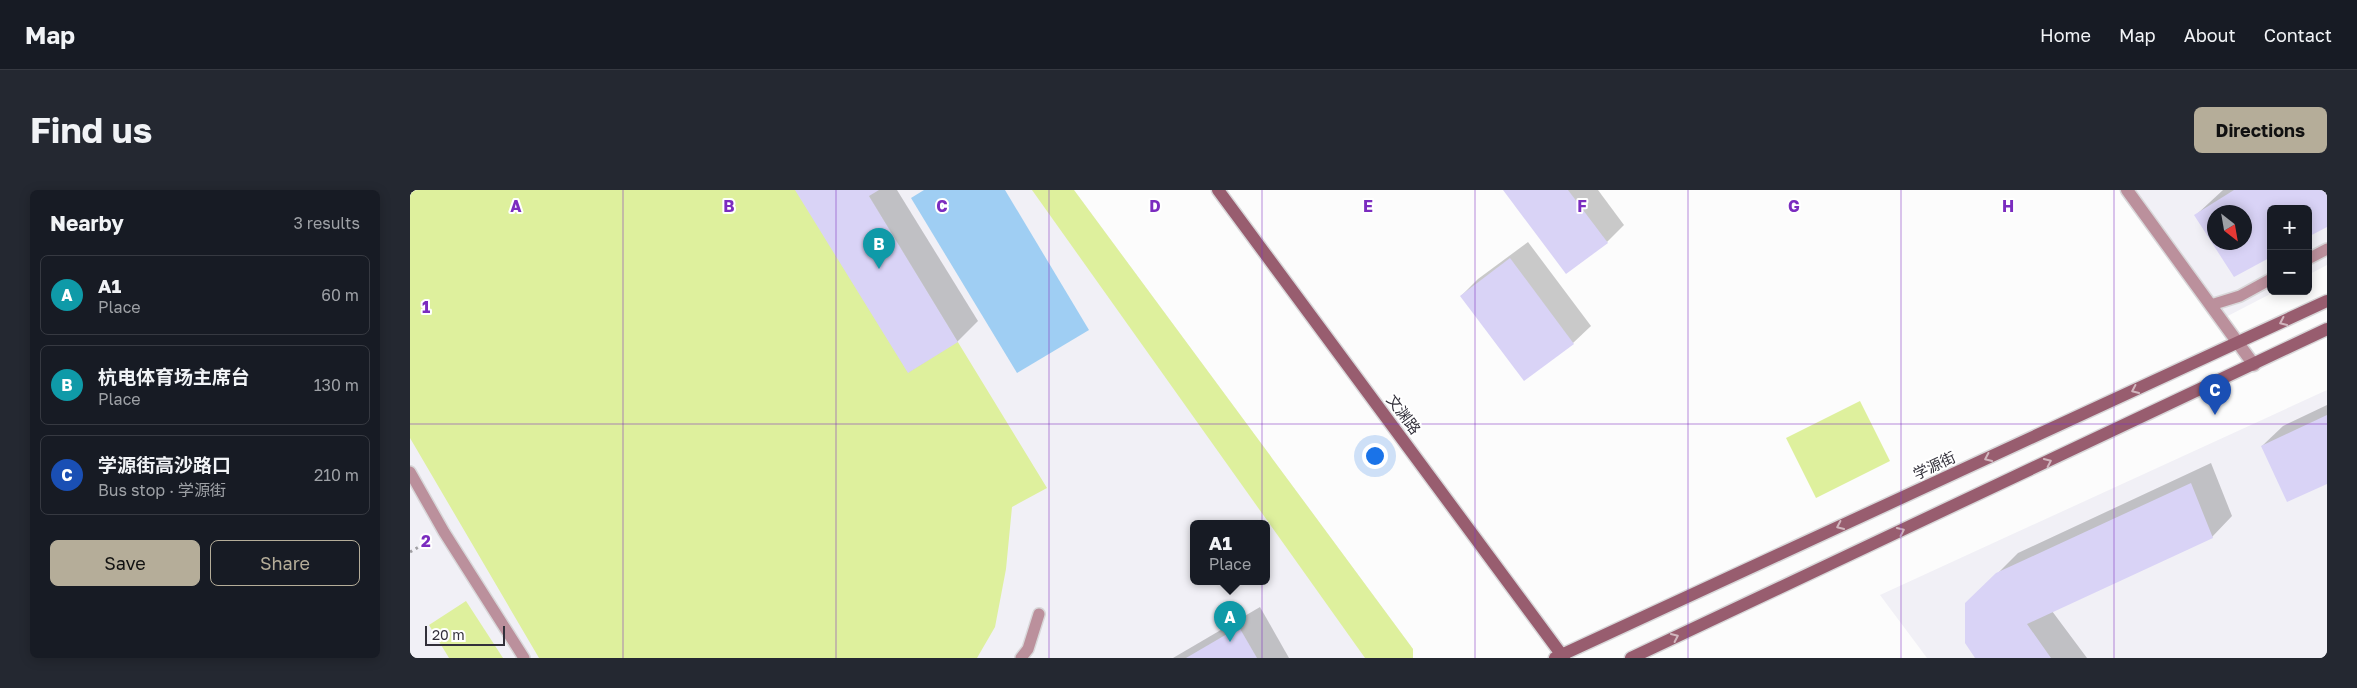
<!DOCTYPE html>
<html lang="en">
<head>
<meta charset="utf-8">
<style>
	:root { --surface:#171b24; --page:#242831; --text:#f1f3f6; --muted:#9ea1a6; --line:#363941; --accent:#b5ad99 }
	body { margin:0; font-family:"Golos Text","Noto Sans SC",sans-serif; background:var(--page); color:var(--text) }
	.controls { position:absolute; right:15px; top:15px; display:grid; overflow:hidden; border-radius:8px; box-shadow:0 2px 12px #0003 }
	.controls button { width:45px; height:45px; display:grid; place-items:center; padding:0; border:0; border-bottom:1px solid var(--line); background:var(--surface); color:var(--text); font:25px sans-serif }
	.compass { position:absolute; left:1797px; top:15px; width:45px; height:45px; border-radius:50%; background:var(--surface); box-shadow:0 2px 12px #0003; rotate:149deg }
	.scale { position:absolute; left:15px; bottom:12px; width:80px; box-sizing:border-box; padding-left:5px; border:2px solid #32303a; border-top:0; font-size:14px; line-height:18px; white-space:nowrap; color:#32303a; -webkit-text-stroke:4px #fff; paint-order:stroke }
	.you { position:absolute; left:964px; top:265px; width:18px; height:18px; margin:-12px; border:4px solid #fff; border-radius:50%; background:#1a73e8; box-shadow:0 0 0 8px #1a73e833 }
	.badge { display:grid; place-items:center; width:32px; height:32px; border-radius:50%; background:var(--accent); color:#fff; font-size:16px; font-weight:700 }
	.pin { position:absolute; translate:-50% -41px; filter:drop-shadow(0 1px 2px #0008) }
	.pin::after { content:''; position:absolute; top:26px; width:18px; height:15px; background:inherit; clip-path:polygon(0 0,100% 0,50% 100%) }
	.popup { position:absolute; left:780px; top:330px; width:80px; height:65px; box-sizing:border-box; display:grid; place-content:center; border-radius:8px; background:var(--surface); filter:drop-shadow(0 1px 4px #0005); font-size:16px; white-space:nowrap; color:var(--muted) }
	.popup b { font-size:19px; color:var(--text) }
	.popup::after { content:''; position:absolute; left:50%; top:100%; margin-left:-10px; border:10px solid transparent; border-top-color:var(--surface) }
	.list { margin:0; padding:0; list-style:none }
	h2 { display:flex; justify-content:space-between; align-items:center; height:65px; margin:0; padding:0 20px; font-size:21px }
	h2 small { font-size:16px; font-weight:400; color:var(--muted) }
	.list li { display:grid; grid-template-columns:32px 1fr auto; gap:15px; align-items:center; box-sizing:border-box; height:80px; margin:0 10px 10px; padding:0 10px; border:1px solid var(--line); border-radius:8px }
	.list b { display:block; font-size:19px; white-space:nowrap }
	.list p { margin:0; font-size:16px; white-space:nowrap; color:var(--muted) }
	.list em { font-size:16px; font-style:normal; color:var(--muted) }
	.actions { display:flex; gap:10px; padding:15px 20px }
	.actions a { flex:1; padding:11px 0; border:1px solid var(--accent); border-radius:8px; text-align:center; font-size:18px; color:var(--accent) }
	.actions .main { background:var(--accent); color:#111 }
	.map { position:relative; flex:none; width:1917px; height:468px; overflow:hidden; border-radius:8px }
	header { display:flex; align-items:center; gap:30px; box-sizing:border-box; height:70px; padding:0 25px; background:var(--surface); border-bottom:1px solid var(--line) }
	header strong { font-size:24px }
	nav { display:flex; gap:28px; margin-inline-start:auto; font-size:18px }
	.intro { display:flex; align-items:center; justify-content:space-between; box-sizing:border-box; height:120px; padding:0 30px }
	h1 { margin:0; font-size:35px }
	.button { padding:12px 22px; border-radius:8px; background:var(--accent); color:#111; font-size:18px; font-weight:700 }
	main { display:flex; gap:30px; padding:0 30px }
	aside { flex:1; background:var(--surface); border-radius:8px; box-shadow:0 2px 12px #0003 }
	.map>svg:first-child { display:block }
</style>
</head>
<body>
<header>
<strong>Map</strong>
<nav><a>Home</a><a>Map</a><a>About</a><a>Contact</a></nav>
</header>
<div class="intro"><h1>Find us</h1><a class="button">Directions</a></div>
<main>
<aside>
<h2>Nearby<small>3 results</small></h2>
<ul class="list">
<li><span class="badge" style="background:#0f9aa8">A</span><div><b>A1</b><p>Place</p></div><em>60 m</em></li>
<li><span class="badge" style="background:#0f9aa8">B</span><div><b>杭电体育场主席台</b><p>Place</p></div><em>130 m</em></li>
<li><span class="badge" style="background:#1a4fb4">C</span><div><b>学源街高沙路口</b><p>Bus stop · 学源街</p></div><em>210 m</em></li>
</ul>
<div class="actions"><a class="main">Save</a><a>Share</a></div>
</aside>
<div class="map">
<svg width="1917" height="468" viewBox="0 0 1917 468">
	<rect width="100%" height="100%" fill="#fcfcfc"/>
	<g fill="#f1f0f6" fill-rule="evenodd">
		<path d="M0,0h664l339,459v9h-1003zM784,333h72v58h-72z"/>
		<path d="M1717,0h200v75l-19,10v-66h-37v82h5l-54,28zM1804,22h30v30h-30z"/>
		<path d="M1917,200v268h-400l-47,-63z"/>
	</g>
	<g fill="#def09d">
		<path d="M0,0h455l182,298 -35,19 -6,62 -11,58 -18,31h-438l-129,-220z"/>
		<path d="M622,0h42l339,459v9h-48z"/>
		<path d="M1450,211l30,60 -74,37 -30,-60z"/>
		<path d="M56,411l37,57h-54l-20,-33z"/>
	</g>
	<path fill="#9fcef3" d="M514,0h81l84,140 -72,43 -106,-175z"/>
	<g fill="#0003" fill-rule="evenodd">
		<path d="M387,0h100l81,131 -20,20 -49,31z"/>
		<path d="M1095,0h93l26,35 -17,17z"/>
		<path d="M1813,0h104v35l-19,-16h-37l-36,67 -39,-61zM1804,22h30v30h-30z"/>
		<path d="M1118,52l63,84 -18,17 -48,36 -64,-83 17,-17z"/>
		<path d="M1917,215v77l-65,-36 21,-20z"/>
		<path d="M1801,273l21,53 -20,21 -160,74 35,47h-110l-10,-54 51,-51z"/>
		<path d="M850,417l29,51h-116z"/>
	</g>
	<g fill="#d9d3f6" fill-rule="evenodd">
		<path d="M385,0h84l-10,6 89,146 -50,31z"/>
		<path d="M1093,0h65l40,53 -42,31z"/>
		<path d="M1824,0h93v37l-19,10v-28h-37v48l-37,20 -40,-62zM1804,22h30v30h-30z"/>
		<path d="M1100,68l64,86 -50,37 -64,-85z"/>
		<path d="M1917,225v69l-40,18 -26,-56z"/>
		<path d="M1781,293l22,55 -186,86 24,34h-76l-10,-15v-40l31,-30z"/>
		<path d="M829,437l18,31h-71z"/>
	</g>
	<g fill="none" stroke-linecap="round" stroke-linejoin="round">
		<defs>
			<g id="service">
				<path d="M1898,69l19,-10"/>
				<path d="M1801,115l29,-9 31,-17"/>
				<path d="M0,282l34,60 80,126"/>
				<path d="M611,468l7,-9 11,-35"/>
			</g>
			<path id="minor" d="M1717,0l127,175"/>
			<g id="secondary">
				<path d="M808,0l346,468"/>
				<path d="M1145,468l772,-357"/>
				<path d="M1221,468l696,-329"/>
			</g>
		</defs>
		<use href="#service" stroke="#d8d7d9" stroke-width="14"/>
		<use href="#minor" stroke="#d8d7d9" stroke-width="15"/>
		<use href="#secondary" stroke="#d8d7d9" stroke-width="15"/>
		<path stroke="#a09fa3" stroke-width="3" stroke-dasharray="2.5 4" stroke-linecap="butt" d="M0,362l19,-11"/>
		<use href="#service" stroke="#bb909c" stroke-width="11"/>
		<use href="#minor" stroke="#bb909c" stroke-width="12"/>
		<use href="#secondary" stroke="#985d6f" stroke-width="12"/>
	</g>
	<defs><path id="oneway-chevron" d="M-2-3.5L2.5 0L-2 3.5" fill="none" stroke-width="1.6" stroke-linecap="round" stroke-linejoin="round" transform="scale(1.25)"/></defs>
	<g stroke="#d1b6be">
		<use href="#oneway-chevron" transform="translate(1873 132) rotate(155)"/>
		<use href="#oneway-chevron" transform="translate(1725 200) rotate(155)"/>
		<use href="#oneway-chevron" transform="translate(1578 268) rotate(155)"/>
		<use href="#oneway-chevron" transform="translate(1638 272) rotate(-25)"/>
		<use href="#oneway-chevron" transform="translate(1430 336) rotate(155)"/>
		<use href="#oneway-chevron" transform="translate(1491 341) rotate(-25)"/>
		<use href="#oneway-chevron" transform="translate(1265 447) rotate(-25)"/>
	</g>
	<path fill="none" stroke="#7b2cbf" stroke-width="1" stroke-opacity="0.55" d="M213,0v468M426,0v468M639,0v468M852,0v468M1065,0v468M1278,0v468M1491,0v468M1704,0v468M0,234h1917"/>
	<g text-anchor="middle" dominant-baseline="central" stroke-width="4" stroke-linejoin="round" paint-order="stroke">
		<g font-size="15" fill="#32303a" stroke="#fff">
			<text transform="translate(994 224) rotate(53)">文渊路</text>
			<text transform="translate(1524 275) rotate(-25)">学源街</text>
		</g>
	</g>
	<g font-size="16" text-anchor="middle" font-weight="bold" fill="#7b2cbf" stroke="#fff" stroke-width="4" stroke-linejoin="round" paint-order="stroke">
		<text x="106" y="22">A</text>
		<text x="319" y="22">B</text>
		<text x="532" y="22">C</text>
		<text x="745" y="22">D</text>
		<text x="958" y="22">E</text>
		<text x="1172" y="22">F</text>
		<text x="1384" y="22">G</text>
		<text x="1598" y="22">H</text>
		<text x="16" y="123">1</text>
		<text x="16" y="357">2</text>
	</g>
</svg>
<div class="controls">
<button>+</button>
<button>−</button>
</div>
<svg class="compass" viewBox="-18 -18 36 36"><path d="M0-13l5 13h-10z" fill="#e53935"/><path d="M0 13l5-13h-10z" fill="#9ea1a6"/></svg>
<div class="scale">20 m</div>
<div class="you"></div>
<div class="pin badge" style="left:820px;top:452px;background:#0f9aa8">A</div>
<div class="popup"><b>A1</b>Place</div>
<div class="pin badge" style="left:469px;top:79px;background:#0f9aa8">B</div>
<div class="pin badge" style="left:1805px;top:225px;background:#1a4fb4">C</div>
</div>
</main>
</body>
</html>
